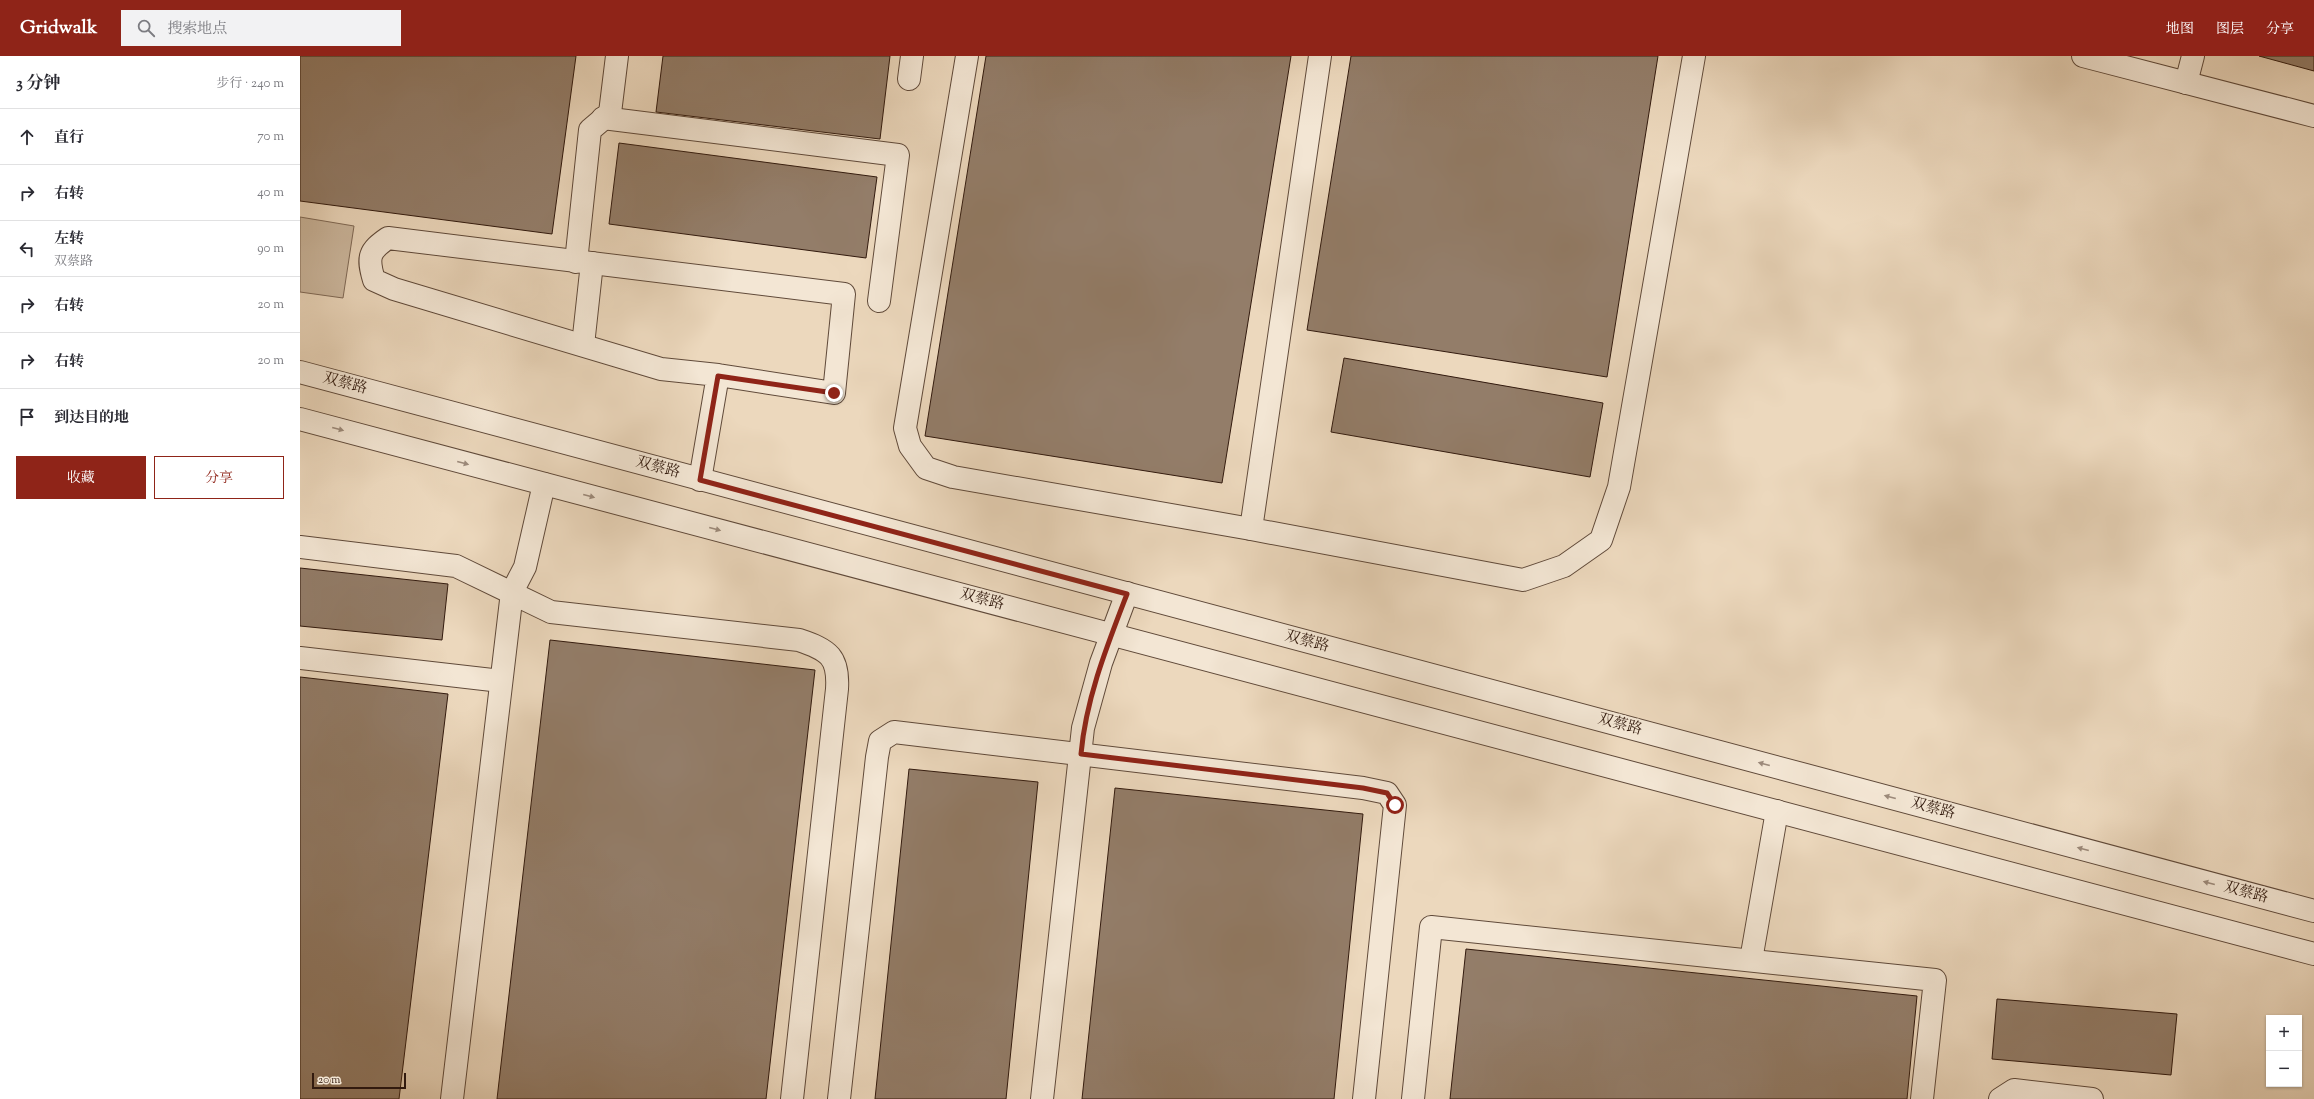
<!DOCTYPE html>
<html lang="zh">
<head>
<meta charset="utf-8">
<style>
	:root { --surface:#fff; --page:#f2f2f3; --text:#2b2b33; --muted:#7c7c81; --line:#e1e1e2; --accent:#8f2418 }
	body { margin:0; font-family:"Sorts Mill Goudy","Noto Serif SC",serif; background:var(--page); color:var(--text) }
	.controls { position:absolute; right:12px; bottom:12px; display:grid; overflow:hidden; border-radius:0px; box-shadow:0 1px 3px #0004 }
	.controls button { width:36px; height:36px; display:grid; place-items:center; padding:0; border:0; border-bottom:1px solid var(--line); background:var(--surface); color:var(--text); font:20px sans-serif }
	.scale { position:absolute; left:12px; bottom:10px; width:94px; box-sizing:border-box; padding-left:4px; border:2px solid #321a0e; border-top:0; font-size:11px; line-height:14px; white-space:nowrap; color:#321a0e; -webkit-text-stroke:3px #f3e6d4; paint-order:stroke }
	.stop { position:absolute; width:12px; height:12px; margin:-9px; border:3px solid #8f2418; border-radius:50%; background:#fff }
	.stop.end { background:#8f2418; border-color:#fff; box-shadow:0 1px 4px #0008 }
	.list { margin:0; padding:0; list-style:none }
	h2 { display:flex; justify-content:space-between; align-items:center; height:52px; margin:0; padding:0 16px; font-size:17px }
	h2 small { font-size:13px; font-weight:400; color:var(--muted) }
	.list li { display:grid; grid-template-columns:26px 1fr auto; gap:12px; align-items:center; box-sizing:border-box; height:56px; padding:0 16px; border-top:1px solid var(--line) }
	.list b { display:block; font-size:15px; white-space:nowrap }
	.list p { margin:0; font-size:13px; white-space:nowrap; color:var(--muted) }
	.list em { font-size:13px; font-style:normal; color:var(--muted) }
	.actions { display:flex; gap:8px; padding:12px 16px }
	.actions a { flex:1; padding:9px 0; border:1px solid var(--accent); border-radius:0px; text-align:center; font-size:14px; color:var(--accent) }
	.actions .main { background:var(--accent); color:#fff }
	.icon { flex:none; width:22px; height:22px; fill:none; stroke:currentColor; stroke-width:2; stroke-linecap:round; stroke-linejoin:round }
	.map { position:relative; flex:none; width:2014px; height:1043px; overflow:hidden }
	header { display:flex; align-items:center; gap:24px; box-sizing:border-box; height:56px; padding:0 20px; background:var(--accent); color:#fff }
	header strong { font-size:19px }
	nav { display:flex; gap:22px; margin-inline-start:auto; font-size:14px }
	.search { width:280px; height:36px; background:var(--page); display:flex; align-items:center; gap:10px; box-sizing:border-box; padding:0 14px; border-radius:0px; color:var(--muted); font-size:15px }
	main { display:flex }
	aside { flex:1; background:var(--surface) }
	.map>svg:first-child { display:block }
</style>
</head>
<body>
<header>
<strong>Gridwalk</strong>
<div class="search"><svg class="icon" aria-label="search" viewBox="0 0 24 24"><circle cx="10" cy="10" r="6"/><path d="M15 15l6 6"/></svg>搜索地点</div>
<nav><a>地图</a><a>图层</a><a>分享</a></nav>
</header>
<main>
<aside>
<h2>3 分钟<small>步行 · 240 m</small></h2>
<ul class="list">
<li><svg class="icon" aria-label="ahead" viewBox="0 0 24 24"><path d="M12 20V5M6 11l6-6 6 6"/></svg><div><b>直行</b></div><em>70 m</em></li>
<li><svg class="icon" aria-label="right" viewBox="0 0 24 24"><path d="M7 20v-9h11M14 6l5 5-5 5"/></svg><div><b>右转</b></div><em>40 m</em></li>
<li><svg class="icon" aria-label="left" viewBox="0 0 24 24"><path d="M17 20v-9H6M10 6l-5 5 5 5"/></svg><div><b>左转</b><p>双蔡路</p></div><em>90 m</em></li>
<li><svg class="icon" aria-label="right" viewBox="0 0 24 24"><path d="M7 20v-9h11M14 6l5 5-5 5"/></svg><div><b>右转</b></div><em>20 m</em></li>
<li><svg class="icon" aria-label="right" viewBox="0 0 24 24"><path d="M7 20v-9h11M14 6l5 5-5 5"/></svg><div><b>右转</b></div><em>20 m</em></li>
<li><svg class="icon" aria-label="arrive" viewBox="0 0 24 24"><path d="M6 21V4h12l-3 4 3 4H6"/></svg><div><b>到达目的地</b></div></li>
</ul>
<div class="actions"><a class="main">收藏</a><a>分享</a></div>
</aside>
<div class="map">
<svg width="2014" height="1043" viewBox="0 0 2014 1043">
	<rect width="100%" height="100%" fill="#ecd8bd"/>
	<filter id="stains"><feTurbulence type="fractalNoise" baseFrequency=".005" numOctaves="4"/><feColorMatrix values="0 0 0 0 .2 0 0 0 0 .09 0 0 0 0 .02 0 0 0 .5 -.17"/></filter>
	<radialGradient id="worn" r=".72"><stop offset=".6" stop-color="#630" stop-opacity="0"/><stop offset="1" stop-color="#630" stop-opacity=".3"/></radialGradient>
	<path fill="#ccb89f" stroke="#7f6956" d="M0,161l54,9 -11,72 -43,-6z"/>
	<g fill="#937d69" stroke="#321a0e">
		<path d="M0,0h276l-24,178 -252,-33z"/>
		<path d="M363,0h227l-10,83 -224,-27z"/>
		<path d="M686,0h305l-69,427 -297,-47z"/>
		<path d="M1051,0h307l-51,321 -300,-47z"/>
		<path d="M1959,0h55v15z"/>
		<path d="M319,87l258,34 -11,81 -257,-34z"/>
		<path d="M1044,302l259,45 -13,74 -259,-45z"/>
		<path d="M0,512l148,16 -6,56 -142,-14z"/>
		<path d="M250,584l265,30 -49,429h-269z"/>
		<path d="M0,621l148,17 -49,405h-99z"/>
		<path d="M609,713l129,13 -32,317h-131z"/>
		<path d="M815,732l248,26 -29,285h-252z"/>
		<path d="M1166,893l451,47 -10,103h-457z"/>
		<path d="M1697,943l180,15 -6,61 -179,-16z"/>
	</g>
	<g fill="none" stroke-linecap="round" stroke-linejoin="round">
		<defs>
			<g id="minor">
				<path d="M667,0l-62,372 5,18 16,22 27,9 298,52"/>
				<path d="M1020,0l-69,473 272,51 41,-14 37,-26 18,-53 75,-431"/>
				<path d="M1783,0l231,60"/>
				<path d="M609,23l3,-23"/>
				<path d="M1886,27l7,-27"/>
				<path d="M303,62l295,37 -19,146"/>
				<path d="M276,206l14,-132 20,-17 7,-57"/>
				<path d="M283,289l9,-82"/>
				<path d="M0,316l2014,539"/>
				<path d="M0,363l2014,535"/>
				<path d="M400,424l18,-105 116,18 10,-99 -456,-56c-19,13 -21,19 -14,42l20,9 267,80 57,6"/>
				<path d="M0,491l156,19 95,46 248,28c30,10 40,17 38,49l-45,410"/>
				<path d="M0,602l201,23"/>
				<path d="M1451,904l26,-149"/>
				<path d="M152,1043l60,-507 13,-25 19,-83"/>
				<path d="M539,1043l38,-342 3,-16 14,-9 469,56 24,5 8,12 -31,294"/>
				<path d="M742,1043l41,-371 18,-65 26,-70"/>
				<path d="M1113,1043l18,-172 504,53 -13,119"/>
				<path d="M1700,1043l14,-9 78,9"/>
			</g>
		</defs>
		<use href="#minor" stroke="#604a3a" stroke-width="24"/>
		<use href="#minor" stroke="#f3e6d4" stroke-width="22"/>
	</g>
	<defs><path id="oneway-solid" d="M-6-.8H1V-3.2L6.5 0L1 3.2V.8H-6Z"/></defs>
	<g fill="#9c8a7b">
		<use href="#oneway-solid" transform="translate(38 373) rotate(15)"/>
		<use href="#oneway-solid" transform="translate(163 407) rotate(15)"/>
		<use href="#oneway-solid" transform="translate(289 440) rotate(15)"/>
		<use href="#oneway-solid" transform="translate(415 473) rotate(15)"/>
		<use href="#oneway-solid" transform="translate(1464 708) rotate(-165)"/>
		<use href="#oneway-solid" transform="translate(1590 741) rotate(-165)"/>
		<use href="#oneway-solid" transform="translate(1783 793) rotate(-165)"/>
		<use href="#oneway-solid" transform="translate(1909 827) rotate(-165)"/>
	</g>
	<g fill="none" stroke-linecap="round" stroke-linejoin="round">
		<path stroke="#8f2418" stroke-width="5" d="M534,337l-116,-17 -18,104 427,114c-20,52 -41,104 -46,160l282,34 24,5 8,12"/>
	</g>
	<g text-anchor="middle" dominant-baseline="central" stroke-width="3.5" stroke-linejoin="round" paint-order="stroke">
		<g font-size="15" fill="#321a0e" stroke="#f3e6d4">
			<text transform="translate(45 328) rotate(15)">双蔡路</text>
			<text transform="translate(358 412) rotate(15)">双蔡路</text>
			<text transform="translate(682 544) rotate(15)">双蔡路</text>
			<text transform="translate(1007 586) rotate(15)">双蔡路</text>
			<text transform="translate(1320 669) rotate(15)">双蔡路</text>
			<text transform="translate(1633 753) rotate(15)">双蔡路</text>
			<text transform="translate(1946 837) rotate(15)">双蔡路</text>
		</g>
	</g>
	<rect width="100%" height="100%" filter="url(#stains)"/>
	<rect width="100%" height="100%" fill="url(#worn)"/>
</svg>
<div class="controls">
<button>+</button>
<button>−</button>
</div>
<div class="scale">20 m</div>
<div class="stop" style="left:1095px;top:749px"></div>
<div class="stop end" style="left:534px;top:337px"></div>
</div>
</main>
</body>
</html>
